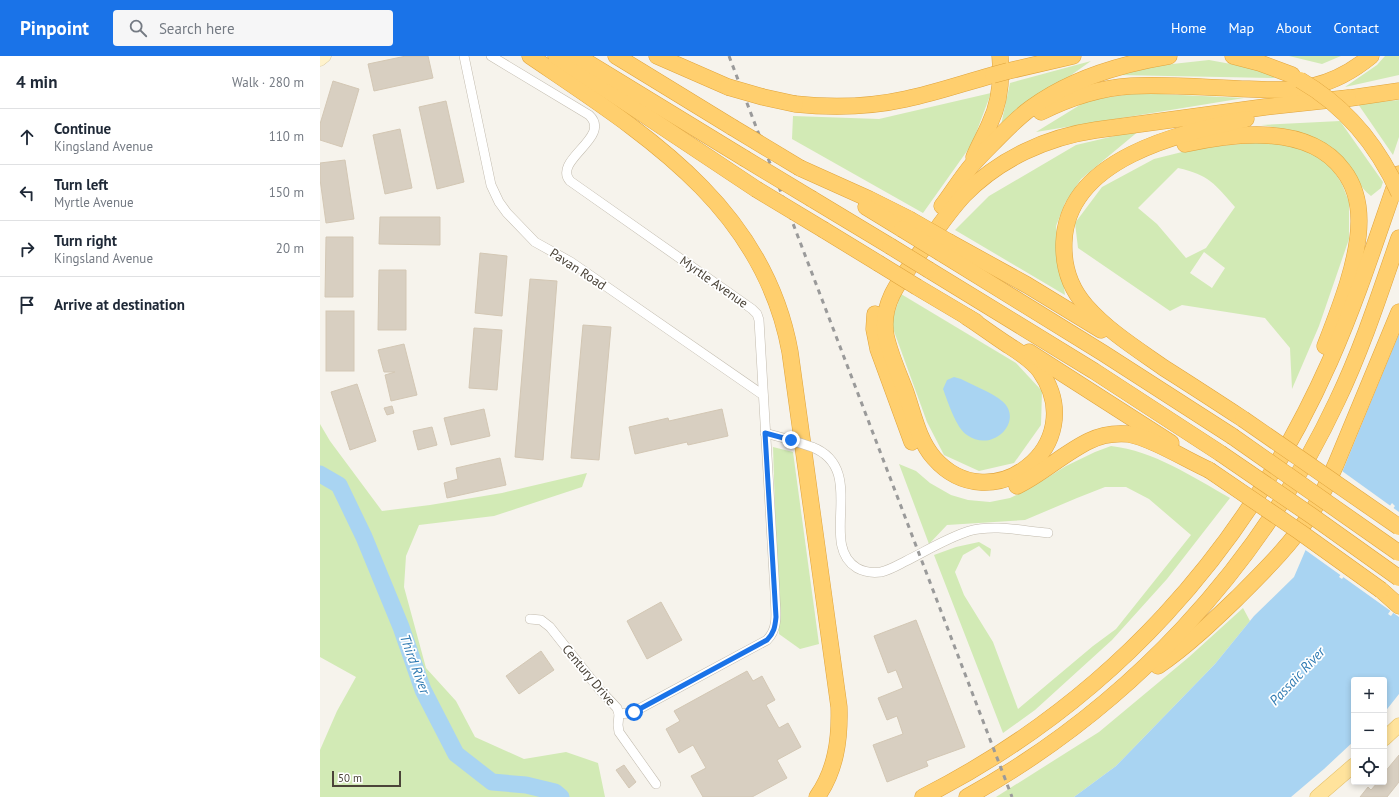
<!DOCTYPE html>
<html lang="en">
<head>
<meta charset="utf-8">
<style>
	:root { --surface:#fff; --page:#f6f6f7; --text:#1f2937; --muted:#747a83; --line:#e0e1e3; --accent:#1a73e8 }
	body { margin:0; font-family:"PT Sans",sans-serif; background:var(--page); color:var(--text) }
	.controls { position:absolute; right:12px; bottom:12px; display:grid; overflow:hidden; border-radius:4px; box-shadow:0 2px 6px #0003 }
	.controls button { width:36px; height:36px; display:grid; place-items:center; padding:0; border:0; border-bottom:1px solid var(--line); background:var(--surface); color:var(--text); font:20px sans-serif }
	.scale { position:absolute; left:12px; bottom:10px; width:69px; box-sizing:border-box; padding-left:4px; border:2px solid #4b4439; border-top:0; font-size:11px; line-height:14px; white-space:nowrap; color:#4b4439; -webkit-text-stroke:3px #fff; paint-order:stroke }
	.stop { position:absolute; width:12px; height:12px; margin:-9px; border:3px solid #1a73e8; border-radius:50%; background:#fff }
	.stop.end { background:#1a73e8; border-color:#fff; box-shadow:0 1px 4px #0008 }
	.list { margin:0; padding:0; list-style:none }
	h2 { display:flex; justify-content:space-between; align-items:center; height:52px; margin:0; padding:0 16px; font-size:17px }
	h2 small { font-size:13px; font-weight:400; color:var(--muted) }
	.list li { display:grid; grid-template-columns:26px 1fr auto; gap:12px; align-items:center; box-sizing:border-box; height:56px; padding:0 16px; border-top:1px solid var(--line) }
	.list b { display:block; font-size:15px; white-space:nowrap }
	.list p { margin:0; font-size:13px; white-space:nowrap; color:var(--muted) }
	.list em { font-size:13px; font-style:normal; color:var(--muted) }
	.icon { flex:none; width:22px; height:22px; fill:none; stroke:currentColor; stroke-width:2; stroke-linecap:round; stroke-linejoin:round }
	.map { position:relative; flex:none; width:1079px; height:741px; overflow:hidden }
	header { display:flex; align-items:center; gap:24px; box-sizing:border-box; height:56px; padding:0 20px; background:var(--accent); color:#fff }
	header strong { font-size:19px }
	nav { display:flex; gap:22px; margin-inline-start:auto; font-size:14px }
	.search { width:280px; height:36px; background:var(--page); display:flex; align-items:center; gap:10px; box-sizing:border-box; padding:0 14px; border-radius:4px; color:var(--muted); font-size:15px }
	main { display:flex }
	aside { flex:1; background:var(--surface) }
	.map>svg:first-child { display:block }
</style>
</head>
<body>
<header>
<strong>Pinpoint</strong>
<div class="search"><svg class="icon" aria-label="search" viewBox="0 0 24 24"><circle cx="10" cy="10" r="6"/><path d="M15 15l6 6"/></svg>Search here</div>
<nav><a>Home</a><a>Map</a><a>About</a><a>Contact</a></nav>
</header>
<main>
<aside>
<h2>4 min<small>Walk · 280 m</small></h2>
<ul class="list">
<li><svg class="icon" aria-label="ahead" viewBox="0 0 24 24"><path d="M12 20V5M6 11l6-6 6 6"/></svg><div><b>Continue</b><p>Kingsland Avenue</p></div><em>110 m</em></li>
<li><svg class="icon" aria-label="left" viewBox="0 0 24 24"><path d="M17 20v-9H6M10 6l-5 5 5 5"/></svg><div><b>Turn left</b><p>Myrtle Avenue</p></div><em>150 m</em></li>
<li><svg class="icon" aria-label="right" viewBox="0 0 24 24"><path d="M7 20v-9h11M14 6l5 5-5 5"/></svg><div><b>Turn right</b><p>Kingsland Avenue</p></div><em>20 m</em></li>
<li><svg class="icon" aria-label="arrive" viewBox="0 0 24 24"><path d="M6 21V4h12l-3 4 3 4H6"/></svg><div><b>Arrive at destination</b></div></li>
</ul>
</aside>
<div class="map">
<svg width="1079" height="741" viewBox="0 0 1079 741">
	<rect width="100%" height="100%" fill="#f6f3ec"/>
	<g fill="#d2eab5" fill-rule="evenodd">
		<path d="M969,0h52l-19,8z"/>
		<path d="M1065,0h14v19l-54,12 32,-22z"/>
		<path d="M889,4l55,10 11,8 -158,-3 37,-9z"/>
		<path d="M771,5l-90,64 9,-42z"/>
		<path d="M671,37l-19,51 -49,69 -131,-74 1,-23 86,3z"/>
		<path d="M819,37l105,5 -208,34 52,-32z"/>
		<path d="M1079,44v37l-6,18 -35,-51z"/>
		<path d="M1020,65l43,61 -2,6 -10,8c-13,-10 -14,-20 -24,-32 -21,-28 -53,-34 -86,-39z"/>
		<path d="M820,74l-59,49 -16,24 -9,23 9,69 -110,-65 34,-34 87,-51z"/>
		<path d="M942,86l19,1 35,12 15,12 11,17 7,18v37l-30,87 -27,63 -2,-41 -25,-30 -83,-13 -12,6 -92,-63 -3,-25 27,-36 52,-28 36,-9 28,-4zM858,112c31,7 37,16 57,39l-29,41 -20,10 -29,-34 -19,-16zM884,196l21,16 -13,20 -22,-15z"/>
		<path d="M581,238l115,69 26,28 -1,34 -27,38 -35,8 -35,-16 -17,-33 -36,-99z"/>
		<path d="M0,368l10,17 52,70 48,-6 72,-12 85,-20 -5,14 -88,29 -75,9 -13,31 -2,31 22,81 30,33 19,36 49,22 42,-7 32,11 7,34h-285v-47l17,-39 19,-34 -36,-20z"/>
		<path d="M791,390c43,5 82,31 119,52l-63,81 -55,61 -77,70 -32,23 -69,-178 22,-8 23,-5 12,7 -1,8 -11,-11 -16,9 -8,17 9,23 29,47 25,67 75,-63 23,-17 75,-94 -42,-36 -23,-12h-21l-28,11 -52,22 -78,5 -18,19 -30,-80 17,7 14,12 21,12 17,5 22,2 20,-4 19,-9 37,-23 29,-14z"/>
		<path d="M453,391l20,5 26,192 -19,5 -21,-15z"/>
		<path d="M923,552l7,13 -35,43 -99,102 -42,31h-78l103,-65 90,-75z"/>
	</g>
	<g fill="#a9d4f2" fill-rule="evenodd">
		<path d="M1079,277v266l-11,15 3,2 8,-11v89l-15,19v-33h-30v61l-30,28 -33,28h-217l42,-31 99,-102 39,-48 40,-39 21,-49 28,-58zM1072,447l3,3 -53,73 -3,-2z"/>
		<path d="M634,321l7,2c11,6 32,14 41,22 23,19 -9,53 -35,34 -11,-7 -19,-33 -24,-46l4,-9z"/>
	</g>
	<path fill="#f6f3ec" d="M1079,275v3l-57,137 57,41v105l-95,-68 37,-80z"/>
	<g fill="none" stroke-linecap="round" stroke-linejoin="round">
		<path stroke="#a9d4f2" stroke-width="17" d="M0,418l19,11 25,52 37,90 22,63 33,64 36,28 34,3 29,7 6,5"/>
	</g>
	<g fill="#d8cfc1" stroke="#d3c7b4">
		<path d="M86,0h22l5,22 -59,13 -6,-27z"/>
		<path d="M13,25l26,8 -17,58 -22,-7v-16z"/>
		<path d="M126,45l18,81 -27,7 -18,-82z"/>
		<path d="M80,73l12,59 -27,6 -12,-59z"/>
		<path d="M25,104l9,59 -28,4 -6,-44v-16z"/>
		<path d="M60,161h60v28l-61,-1z"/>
		<path d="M6,181h27v60h-28z"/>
		<path d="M160,197l27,3 -5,60 -27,-3z"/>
		<path d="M59,214h27v60h-28z"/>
		<path d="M210,223l27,2 -14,179 -28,-3z"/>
		<rect x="6" y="255" width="28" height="60"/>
		<path d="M263,269l28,2 -12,133 -28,-2z"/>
		<path d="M154,272l28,2 -5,60 -28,-2z"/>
		<path d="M84,288l13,51 -26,6 -6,-26 10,-3h-11l-6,-22z"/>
		<path d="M37,328l19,57 -26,9 -19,-58z"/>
		<path d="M72,350l2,7 -7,2 -3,-7z"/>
		<path d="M164,353l6,27 -39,9 -7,-27z"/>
		<path d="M402,353l6,27 -40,9 -1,-3 -52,12 -6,-27 39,-9 1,3z"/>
		<path d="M112,371l5,18 -19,5 -5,-19z"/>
		<path d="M180,402l6,27 -59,13 -3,-15 14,-4 -2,-11z"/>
		<path d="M341,546l21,38 -35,19 -20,-38z"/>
		<path d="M596,564l49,127 -39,14 2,5 -41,16 -14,-37 30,-11 -6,-18 -10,4 -9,-22 25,-10 -7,-18 -8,3 -14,-37z"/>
		<path d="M221,595l13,19 -35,24 -13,-18z"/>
		<path d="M427,615l6,10 9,-5 13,24 -9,5 13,23 9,-5 13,24 -24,13 10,18 -35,19h-49l-12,-21 15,-8 -13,-23 -14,8 -13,-24 14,-8 -6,-10z"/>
		<path d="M1079,699v27l-12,15h-27l8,-10 3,3 7,-8h6v-9z"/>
		<path d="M304,709l12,17 -7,6 -13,-18z"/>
	</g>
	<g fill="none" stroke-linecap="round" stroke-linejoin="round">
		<defs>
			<g id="street">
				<path d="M144,0l27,129 8,17 8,11 28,29 36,20 192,133"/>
				<path d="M171,0l98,59c24,22 -37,45 -19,66l182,128 5,5 2,6 16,272c0,17 5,35 -8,48l-128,69 -10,4 -10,1"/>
				<path d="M445,377l26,7"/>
				<path d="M492,391c57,22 5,97 45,121 7,4 16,5 24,4 9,-2 17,-7 25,-11 20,-10 41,-23 63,-30 25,-7 54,0 79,2"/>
				<path d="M210,563l11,1 9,7 49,62 18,19 2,6 -1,11 1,7 37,52"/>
			</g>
			<path id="secondary" d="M0,4l5,-4"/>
			<g id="primary">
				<path d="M1064,683l15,-14"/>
				<path d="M997,741l37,-32"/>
			</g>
			<g id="highway">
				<path d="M210,0c113,77 234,150 260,296l49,355c1,32 -3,63 -22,90"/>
				<path d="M236,0l200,133"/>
				<path d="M257,0l167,102"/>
				<path d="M296,0l116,71"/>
				<path d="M337,0l71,31"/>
				<path d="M913,0l27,7 32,12"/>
				<path d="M688,15l65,-15"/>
				<path d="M1017,44l62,-9"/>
				<path d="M475,48c37,4 75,3 111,-5 29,-6 58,-16 87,-24"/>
				<path d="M721,56c28,-14 58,-24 90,-26 37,-2 80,2 118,3 21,1 43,2 64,-3 22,-5 41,-16 58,-30"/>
				<path d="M865,88c49,-11 123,-21 158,26 11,14 16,33 16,51 0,39 -20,89 -34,125"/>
				<path d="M654,101c5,-12 11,-22 16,-34 10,-21 12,-44 10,-67"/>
				<path d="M480,112l69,31 40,20"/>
				<path d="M492,143l78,47"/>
				<path d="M622,150c10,-13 19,-28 30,-41 7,-8 14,-15 21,-22 12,-12 24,-25 38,-35 41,-30 89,-44 138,-52"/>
				<path d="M546,151l36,22"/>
				<path d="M504,174l54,33"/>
				<path d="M629,186l78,43 74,45"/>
				<path d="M621,197l162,100 129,83"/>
				<path d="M609,214l165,101 126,82"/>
				<path d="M597,231l59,35"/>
				<path d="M555,258l-1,15 4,20 34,93"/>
				<path d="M647,261c14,9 27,19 41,28 11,7 24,15 32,26 52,74 -49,152 -106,87 -16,-18 -21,-46 -29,-68 -7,-18 -15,-36 -19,-54 -7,-36 20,-63 39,-90 12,-17 24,-35 39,-51 35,-36 83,-58 132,-65l169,-23 83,-9"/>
				<path d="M709,296l142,91"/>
				<path d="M923,363c-26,-17 -52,-34 -79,-51 -27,-19 -56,-37 -78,-62 -16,-18 -23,-41 -22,-64 3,-84 117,-109 182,-123"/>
				<path d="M697,430c25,-12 47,-33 72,-45 12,-6 26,-8 39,-7 23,4 59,26 81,36"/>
				<path d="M1061,534l18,16"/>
				<path d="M838,610c28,-19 53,-43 78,-67 27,-27 55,-54 76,-87 9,-15 17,-32 24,-48l63,-152"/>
				<path d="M603,741c187,-95 322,-245 407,-436 27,-61 47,-124 69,-187"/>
				<path d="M647,741c162,-90 291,-228 370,-396 25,-52 43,-108 62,-163"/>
			</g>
		</defs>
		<use href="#street" stroke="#c2bbae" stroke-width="10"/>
		<use href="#secondary" stroke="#d6c79b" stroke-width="13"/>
		<use href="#primary" stroke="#e6c16a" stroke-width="15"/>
		<use href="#highway" stroke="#e0a43c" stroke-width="17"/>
		<use href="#street" stroke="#fff" stroke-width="9"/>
		<use href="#secondary" stroke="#fff3cd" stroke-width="12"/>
		<use href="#primary" stroke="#ffe39c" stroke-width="14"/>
		<use href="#highway" stroke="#ffcf6e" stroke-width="16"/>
		<path stroke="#9a9a9a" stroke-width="3" stroke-dasharray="5 5" stroke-linecap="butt" d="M409,0l283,741"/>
		<defs>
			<path id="street-bridge" d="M471,384l21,7"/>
			<g id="highway-bridge">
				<path d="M673,19l15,-4"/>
				<path d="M980,24c45,26 78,66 99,113"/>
				<path d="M408,31l35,10 32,7"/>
				<path d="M412,71l68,41"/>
				<path d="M424,102l68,41"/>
				<path d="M436,133l68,41"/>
				<path d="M589,163l40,23"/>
				<path d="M582,173l39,24"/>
				<path d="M570,190l39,24"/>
				<path d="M558,207l39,24"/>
				<path d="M923,363l156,108"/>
				<path d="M912,380l167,117"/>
				<path d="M900,397l92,63 87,62"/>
				<path d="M889,414l91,62 81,58"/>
			</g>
		</defs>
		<use href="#street-bridge" stroke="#c2bbae" stroke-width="10" stroke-linecap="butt"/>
		<use href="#highway-bridge" stroke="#e0a43c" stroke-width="17" stroke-linecap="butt"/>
		<use href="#street-bridge" stroke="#fff" stroke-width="9"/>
		<use href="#highway-bridge" stroke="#ffcf6e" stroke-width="16"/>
	</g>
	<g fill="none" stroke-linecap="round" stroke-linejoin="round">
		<path stroke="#1a73e8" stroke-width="5" d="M314,656l133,-72c7,-7 8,-13 9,-23l-11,-184 26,7"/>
	</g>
	<g text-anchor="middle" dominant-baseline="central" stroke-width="3.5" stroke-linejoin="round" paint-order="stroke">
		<g font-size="13" fill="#4b4439" stroke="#fff">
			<text transform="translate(258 213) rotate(33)">Pavan Road</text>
			<text transform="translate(394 226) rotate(35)">Myrtle Avenue</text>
			<text transform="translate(269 619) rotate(50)">Century Drive</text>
		</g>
		<g font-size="14" font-style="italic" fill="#2e7ab2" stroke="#fff">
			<text transform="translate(95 608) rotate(70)">Third River</text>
			<text transform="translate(977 620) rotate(-47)">Passaic River</text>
		</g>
	</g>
</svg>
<div class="controls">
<button>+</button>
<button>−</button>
<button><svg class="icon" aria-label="locate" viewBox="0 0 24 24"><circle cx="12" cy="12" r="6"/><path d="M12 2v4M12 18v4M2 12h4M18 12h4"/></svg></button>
</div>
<div class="scale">50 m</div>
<div class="stop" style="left:314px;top:656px"></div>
<div class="stop end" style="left:471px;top:384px"></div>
</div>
</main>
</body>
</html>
